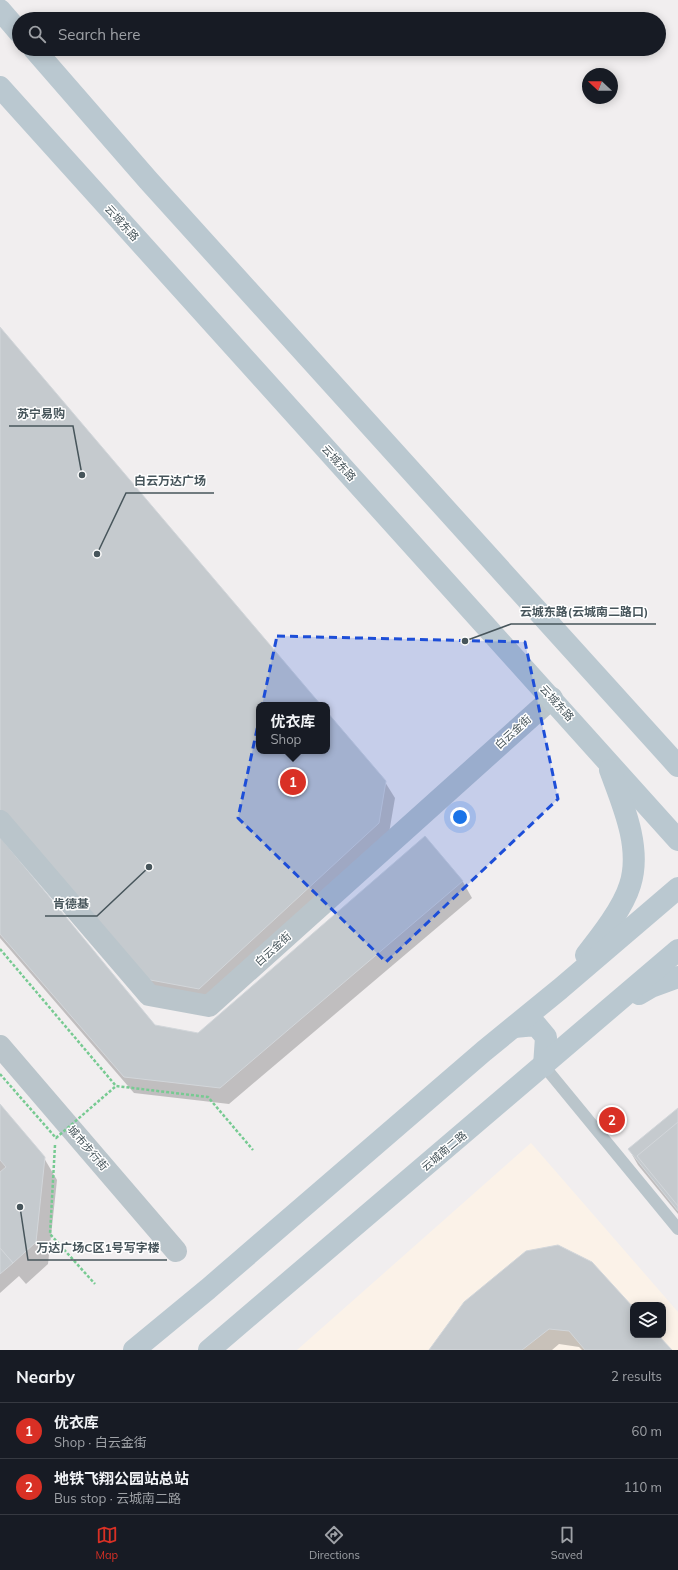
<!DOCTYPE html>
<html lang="en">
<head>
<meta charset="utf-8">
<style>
	:root { --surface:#171b24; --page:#20242c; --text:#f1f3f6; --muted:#9ea1a6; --line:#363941; --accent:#d93025 }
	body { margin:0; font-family:Mulish,"Noto Sans SC",sans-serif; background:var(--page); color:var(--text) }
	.controls { position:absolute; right:12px; bottom:12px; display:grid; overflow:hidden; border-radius:8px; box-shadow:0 2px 10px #0003 }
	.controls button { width:36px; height:36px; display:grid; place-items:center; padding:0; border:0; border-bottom:1px solid var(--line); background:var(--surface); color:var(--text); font:20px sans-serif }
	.compass { position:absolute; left:582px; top:68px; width:36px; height:36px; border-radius:50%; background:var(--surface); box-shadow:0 2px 10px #0003; rotate:292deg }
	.you { position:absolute; left:460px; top:817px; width:14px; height:14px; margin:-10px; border:3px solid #fff; border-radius:50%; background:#1a73e8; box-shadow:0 0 0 6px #1a73e833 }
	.badge { display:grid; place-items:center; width:26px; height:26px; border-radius:50%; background:var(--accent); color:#fff; font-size:13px; font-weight:700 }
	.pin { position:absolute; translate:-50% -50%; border:2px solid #fff; box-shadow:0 1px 4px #0006 }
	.popup { position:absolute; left:256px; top:702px; width:74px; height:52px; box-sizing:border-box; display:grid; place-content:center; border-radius:8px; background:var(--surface); filter:drop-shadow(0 1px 3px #0005); font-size:13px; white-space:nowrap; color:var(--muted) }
	.popup b { font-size:15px; color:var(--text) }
	.popup::after { content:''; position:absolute; left:50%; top:100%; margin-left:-8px; border:8px solid transparent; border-top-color:var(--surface) }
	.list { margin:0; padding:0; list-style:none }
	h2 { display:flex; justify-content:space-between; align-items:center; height:52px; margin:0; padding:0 16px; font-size:17px }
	h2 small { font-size:13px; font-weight:400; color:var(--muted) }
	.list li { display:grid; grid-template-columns:26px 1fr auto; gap:12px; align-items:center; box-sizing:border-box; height:56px; padding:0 16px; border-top:1px solid var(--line) }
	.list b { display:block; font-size:15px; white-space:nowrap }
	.list p { margin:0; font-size:13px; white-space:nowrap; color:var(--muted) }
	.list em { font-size:13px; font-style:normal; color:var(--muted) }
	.icon { flex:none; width:22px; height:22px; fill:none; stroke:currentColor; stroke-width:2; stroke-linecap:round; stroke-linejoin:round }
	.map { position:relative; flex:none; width:678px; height:1350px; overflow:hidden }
	.search { position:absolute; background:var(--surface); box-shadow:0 2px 10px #0003; left:12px; right:12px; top:12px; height:44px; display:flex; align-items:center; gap:10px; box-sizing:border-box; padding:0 14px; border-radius:22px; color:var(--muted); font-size:15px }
	.sheet { height:164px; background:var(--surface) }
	nav { display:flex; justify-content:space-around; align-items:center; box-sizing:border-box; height:56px; border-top:1px solid var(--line); background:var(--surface); font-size:11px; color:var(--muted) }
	nav a { display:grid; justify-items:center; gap:2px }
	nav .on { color:var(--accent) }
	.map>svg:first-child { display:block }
</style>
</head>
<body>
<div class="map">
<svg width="678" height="1350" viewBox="0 0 678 1350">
	<rect width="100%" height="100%" fill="#f1eeef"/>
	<path fill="#fbf2e8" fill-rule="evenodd" d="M531,1143l147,169v38h-381zM633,1305h30v30h-30z"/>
	<g fill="#0003">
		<path d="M0,329l320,376h-61v46h68v-38l58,69 10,16 -7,41 -180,165 -64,-12z"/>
		<path d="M425,837l38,45 9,16 -243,206 -95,-11 -134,-155v-99l155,187 43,8z"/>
		<path d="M0,1105l44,53 13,22 -9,84 -22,20 -7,-8 -19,17z"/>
		<path d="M678,1109v105l-40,-49 -9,-16z"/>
		<path d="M633,1308v27h24l14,15h-89l-3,-3 -20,-3 -7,6h-122z"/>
	</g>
	<g fill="#c5cace" stroke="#d2d6da">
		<path d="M0,327l321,378h-62v46h68v-39l59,69 -7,42 -180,166 -65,-12 -134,-156z"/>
		<path d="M425,836l38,45 -243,207 -96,-11 -124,-143v-97l155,188 43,8z"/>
		<path d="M0,1104l45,53 -9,85 -23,21 -13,-15v-76l6,-5 -6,-7z"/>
		<path d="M678,1108v103l-50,-62z"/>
		<path d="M678,1122v84l-41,-50z"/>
		<path d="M558,1245l34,17 41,45v28h25l14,15h-87l-16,-19 -20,-2 -27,21h-93l35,-48 62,-51z"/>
		<path d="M0,1248l13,15 -13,11z"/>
	</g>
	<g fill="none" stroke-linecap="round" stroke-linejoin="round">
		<g stroke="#77ca92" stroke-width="2.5" stroke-dasharray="3 2" stroke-linecap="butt">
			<path d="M0,949l116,137 92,11 45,53"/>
			<path d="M55,1145l-5,89 45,50"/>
		</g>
		<path stroke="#bac5cb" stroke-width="12" d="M544,1066l134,163"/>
		<g stroke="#bac5cb" stroke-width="22">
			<path d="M0,821l149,174 60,11 343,-308"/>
			<path d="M0,1046l176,205"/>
		</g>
		<g stroke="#bac8d0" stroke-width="22">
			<path d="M0,10l19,22"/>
			<path d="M34,49l114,131 530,586"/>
			<path d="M0,87c224,252 453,501 678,753"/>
			<path d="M586,955c15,-19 37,-47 44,-70 12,-37 -7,-80 -20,-115"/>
			<path d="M639,994l12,-7 27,-10"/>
			<path d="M514,1027l22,-2 10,12 -2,29"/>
			<path d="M134,1350l74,-61 276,-238 76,-62 118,-101"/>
			<path d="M209,1350l469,-400"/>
		</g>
		<path stroke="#77ca92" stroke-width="2.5" stroke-dasharray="3 2" stroke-linecap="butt" d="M0,1074l56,64 60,-52"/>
	</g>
	<path fill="#1d4ed8" fill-opacity="0.2" stroke="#1d4ed8" stroke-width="3" stroke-dasharray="8 5" stroke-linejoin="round" d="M277,636l248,6 33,157 -172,163 -148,-144z"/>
	<g text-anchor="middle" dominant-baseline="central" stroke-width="3" stroke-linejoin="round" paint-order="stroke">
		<g font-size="11" fill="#47555b" stroke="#fff">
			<text transform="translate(122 223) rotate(48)">云城东路</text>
			<text transform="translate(339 463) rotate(48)">云城东路</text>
			<text transform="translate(557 703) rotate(48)">云城东路</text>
			<text transform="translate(513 732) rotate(-42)">白云金街</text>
			<text transform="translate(273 949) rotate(-42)">白云金街</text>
			<text transform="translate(88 1148) rotate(49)">城市步行街</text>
			<text transform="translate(444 1151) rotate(-40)">云城南二路</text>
		</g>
	</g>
	<path fill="none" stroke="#47555b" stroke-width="1.5" d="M82 475L73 426H9M97 554L126 493H214M465 641L511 624H656M149 867L97 916H45M20 1207L28 1260H167"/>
	<g fill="#47555b" stroke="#fff" stroke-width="1.5">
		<circle cx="82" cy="475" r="4"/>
		<circle cx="97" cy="554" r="4"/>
		<circle cx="465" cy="641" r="4"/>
		<circle cx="149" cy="867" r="4"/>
		<circle cx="20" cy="1207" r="4"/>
	</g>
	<g font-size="12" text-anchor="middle" font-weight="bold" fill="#47555b" stroke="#fff" stroke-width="3" stroke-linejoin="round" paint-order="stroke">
		<text x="41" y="418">苏宁易购</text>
		<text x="170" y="485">白云万达广场</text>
		<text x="584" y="616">云城东路(云城南二路口)</text>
		<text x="71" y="908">肯德基</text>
		<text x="98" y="1252">万达广场C区1号写字楼</text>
	</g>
</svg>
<div class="controls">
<button><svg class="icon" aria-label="layers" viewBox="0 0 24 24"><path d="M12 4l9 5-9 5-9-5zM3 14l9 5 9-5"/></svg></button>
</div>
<svg class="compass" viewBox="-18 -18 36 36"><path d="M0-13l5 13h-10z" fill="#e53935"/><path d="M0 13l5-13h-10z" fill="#9ea1a6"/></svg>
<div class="you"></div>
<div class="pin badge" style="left:293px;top:782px">1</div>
<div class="popup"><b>优衣库</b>Shop</div>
<div class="pin badge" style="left:612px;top:1120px">2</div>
<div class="search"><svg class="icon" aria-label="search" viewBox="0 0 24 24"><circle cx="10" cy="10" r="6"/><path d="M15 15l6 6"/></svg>Search here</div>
</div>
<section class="sheet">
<h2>Nearby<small>2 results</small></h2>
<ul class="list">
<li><span class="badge">1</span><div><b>优衣库</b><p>Shop · 白云金街</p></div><em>60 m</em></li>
<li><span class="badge">2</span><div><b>地铁飞翔公园站总站</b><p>Bus stop · 云城南二路</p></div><em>110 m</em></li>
</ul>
</section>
<nav>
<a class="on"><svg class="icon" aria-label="map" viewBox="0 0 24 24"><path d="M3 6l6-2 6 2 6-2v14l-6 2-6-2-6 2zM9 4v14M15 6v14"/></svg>Map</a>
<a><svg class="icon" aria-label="directions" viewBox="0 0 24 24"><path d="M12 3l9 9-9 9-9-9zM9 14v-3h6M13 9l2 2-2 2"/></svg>Directions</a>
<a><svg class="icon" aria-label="saved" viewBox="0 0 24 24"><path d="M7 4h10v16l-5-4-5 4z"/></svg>Saved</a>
</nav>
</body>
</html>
